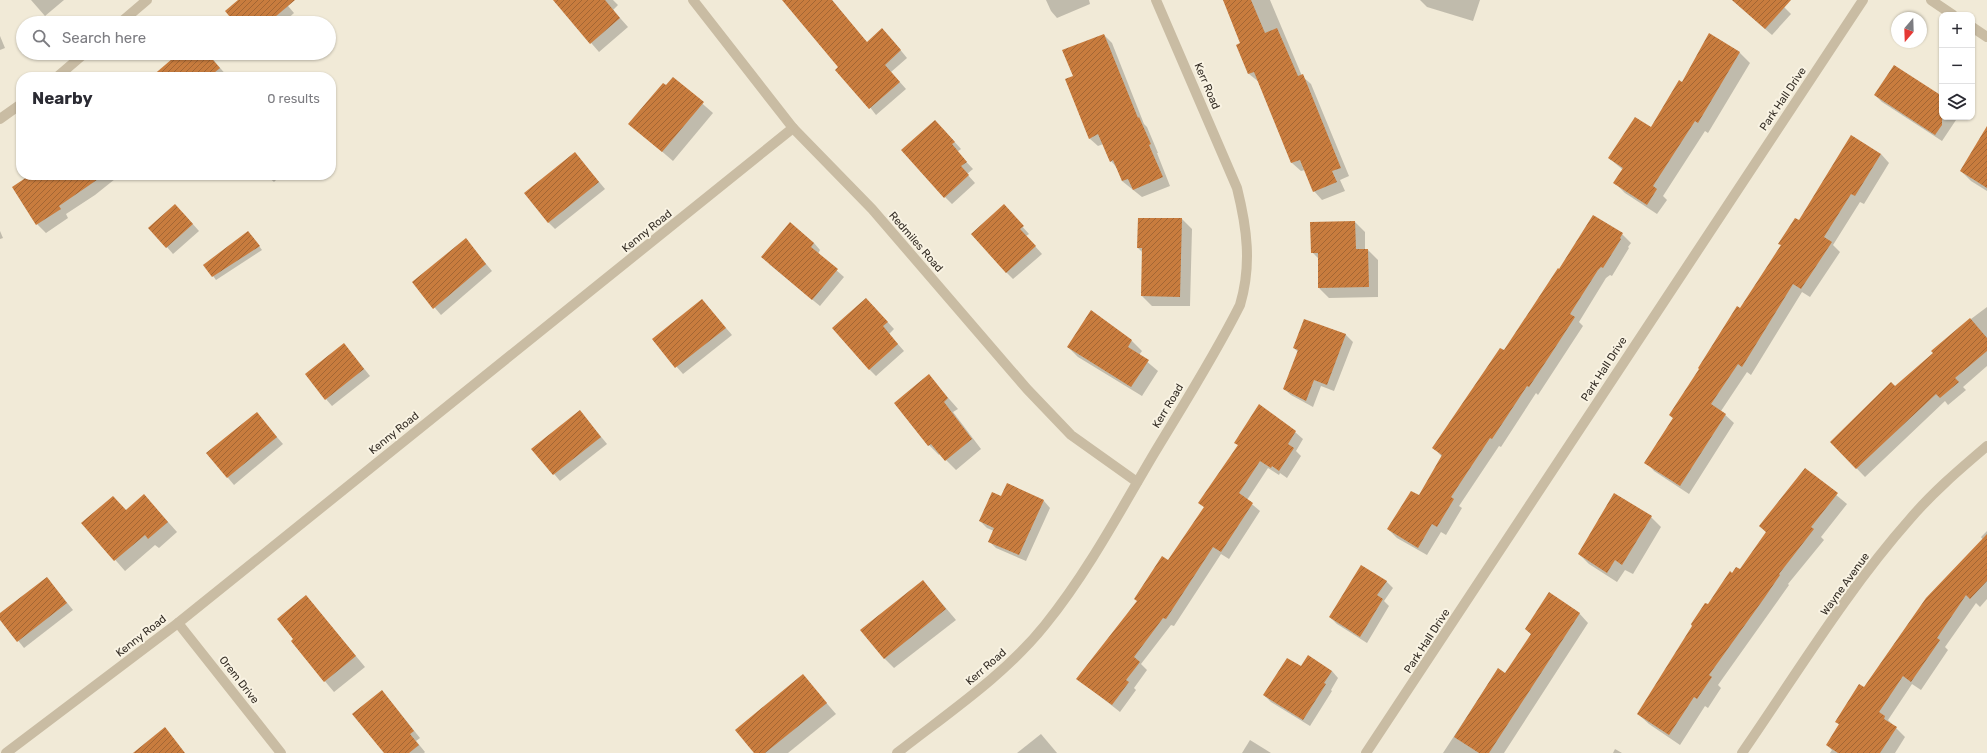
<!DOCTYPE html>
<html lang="en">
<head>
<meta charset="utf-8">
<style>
	:root { --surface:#fff; --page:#f7f7f7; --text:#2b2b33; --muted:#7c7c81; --line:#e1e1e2 }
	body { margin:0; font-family:Rubik,sans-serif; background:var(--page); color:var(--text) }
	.controls { position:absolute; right:12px; top:12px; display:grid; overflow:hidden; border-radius:8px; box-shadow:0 1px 3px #0004 }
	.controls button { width:36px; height:36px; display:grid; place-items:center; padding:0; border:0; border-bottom:1px solid var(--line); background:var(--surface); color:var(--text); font:20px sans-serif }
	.compass { position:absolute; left:1891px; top:12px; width:36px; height:36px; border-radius:50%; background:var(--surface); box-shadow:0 1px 3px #0004; rotate:199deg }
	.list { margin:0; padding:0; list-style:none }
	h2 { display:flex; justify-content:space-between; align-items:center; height:52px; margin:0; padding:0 16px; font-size:17px }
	h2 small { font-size:13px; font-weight:400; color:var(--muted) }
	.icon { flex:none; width:22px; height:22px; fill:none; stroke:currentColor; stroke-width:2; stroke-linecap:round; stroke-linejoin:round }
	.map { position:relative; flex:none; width:1987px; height:753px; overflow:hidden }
	.search { position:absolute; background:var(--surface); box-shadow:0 1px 3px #0004; left:16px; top:16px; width:320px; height:44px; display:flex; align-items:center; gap:10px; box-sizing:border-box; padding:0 14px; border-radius:22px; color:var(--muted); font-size:15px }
	.panel { position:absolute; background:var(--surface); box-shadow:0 1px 3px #0004; left:16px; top:72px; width:320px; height:108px; border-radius:16px }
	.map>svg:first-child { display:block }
</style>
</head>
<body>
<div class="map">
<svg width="1987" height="753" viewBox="0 0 1987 753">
	<defs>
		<pattern id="building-hatch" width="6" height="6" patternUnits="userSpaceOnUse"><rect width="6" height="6" fill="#c87c3e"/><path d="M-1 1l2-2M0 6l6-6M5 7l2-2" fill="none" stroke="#a36634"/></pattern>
	</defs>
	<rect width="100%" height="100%" fill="#f1ead7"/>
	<g fill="#0003">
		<path d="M31,0h33l-19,16z"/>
		<path d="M239,0h44l11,13 -11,10h-47z"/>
		<path d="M554,0h59l5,5 -5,5 15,17 -29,25z"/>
		<path d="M787,0h45l35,43 22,-7 18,22 -16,14 15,17 -30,26z"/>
		<path d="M1046,0h43l1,4 -33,14 -6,-7z"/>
		<path d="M1224,0h46l32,76 9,8 38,92 -9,4 5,11 -23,9 -8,-9 -9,-21 -4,1 -9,-8 -33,-81 -10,-8 -12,-28 5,-2z"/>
		<path d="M1420,0h60l-7,21 -46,-14z"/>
		<path d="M1732,0h45l14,14 -19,21z"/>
		<path d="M1104,35l8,8 32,81 3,3 11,26h-1l13,33 -28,11 -20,-16 -5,-13 -6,-7 -8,-17 -5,2 -9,-8 -15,-62z"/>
		<path d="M1709,35l31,18 10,10 -42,70 -3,-2 -42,65 4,4 -10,14 -32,-21 -10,-10 8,-13 -14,-12 42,-29 31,-46z"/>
		<path d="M0,36l5,12 -5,2z"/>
		<path d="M180,53h27l21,24h-72z"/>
		<path d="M673,78l40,35 -40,48 -43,-37z"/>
		<path d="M1875,95l67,2v20h16l-16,24 -60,-39z"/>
		<path d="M942,128l19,21 -4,3 16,17 -6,5 8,9 -23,21 -7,-7z"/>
		<path d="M1987,129v62l-16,-10 -10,-10z"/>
		<path d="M575,153l30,36 -50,40 -7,-7z"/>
		<path d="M1881,154l8,9 -25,41 -4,-2 -27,43 7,7 -30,45 -8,-5 -51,83 -4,-3 -26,39 13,12 -45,71 -35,-23 -8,-9 28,-43 -4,-4 129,-194z"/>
		<path d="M32,175h88l-25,20 -29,19 2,4 -22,15 -9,-9z"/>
		<path d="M266,175h15l-7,7z"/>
		<path d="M182,212l17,19 -26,23 -6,-7z"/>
		<path d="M1010,213l19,21 -3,2 16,18 -29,25 -7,-7z"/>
		<path d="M1182,219l10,10 -2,77h-38l-10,-10v-44l-4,-4z"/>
		<path d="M1355,222l10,10v18h3l10,10v37l-49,1 -10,-10v-29l-7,-7 -1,-29z"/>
		<path d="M790,224l24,19 6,7 -2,4 26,23 -24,29 -51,-42z"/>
		<path d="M0,231l3,7 -3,1z"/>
		<path d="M1622,234l9,9 -3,4 1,1 -17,28 -2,-1 -4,3 -27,44 4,4 -45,69 -2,-2 -35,54 -2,-1 -40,60 3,2 -16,27 -5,-3 -14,23 -30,-17 -9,-9 31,-32 23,-40 -8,-9 70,-96z"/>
		<path d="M251,235l11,15 -46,30 -11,-15z"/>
		<path d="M466,240l26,31 -51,44 -28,-33z"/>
		<path d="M873,306l21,23 -5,5 15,17 -28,25 -7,-7z"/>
		<path d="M708,307l24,28 -49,39 -30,-34z"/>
		<path d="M1987,307v59l-24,21 3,3 -18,15 -3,-4 -80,76 -34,-35 104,-89 32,-31z"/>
		<path d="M1091,311l41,30 10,10 -3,4 19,16 -16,25 -64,-39 -10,-10z"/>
		<path d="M1305,320l41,15 7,7 -19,49 -13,-5 -8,21 -22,-12 -7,-6 14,-37 -4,-4z"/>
		<path d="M350,351l20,25 -38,30 -6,-7z"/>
		<path d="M929,376l29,33 -5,3 28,37 -25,21 -16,-16 -1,1 -10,-10z"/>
		<path d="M580,411l27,33 -47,37 -27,-32z"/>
		<path d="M256,413l27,31 -49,41 -27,-32z"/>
		<path d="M1295,432l8,7 -7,12 5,5 -14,22 -7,-5 -1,2 -11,-7 -21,32 13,11 -31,48 -8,-5 -47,72 -3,-1 -30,39 6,6 -13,18 2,2 -16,22 -42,-33 91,-118 36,-53 -5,-5 39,-57 -3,-3z"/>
		<path d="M1805,469l42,35 -26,33 3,3 -36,44 1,1 -71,100 3,3 -13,20 -3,-2 -25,39 -31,-21 -11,-10 70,-109 24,-31 8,-3 27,-38 -7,-7z"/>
		<path d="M1008,484l36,17 6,7 -24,53 -30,-13 -7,-7 5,-10 -7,-3 -7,-7 22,-24z"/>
		<path d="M1614,494l37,23 10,10 -28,47 -8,-4 -8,12 -28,-18 -10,-10z"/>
		<path d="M144,495l33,37 -18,16 -4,-3 -30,26 -42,-48 30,-26 13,14z"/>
		<path d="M1987,531v68l-7,8 -4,-4 -31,44 3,3 -27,40 -9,-6 -24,36 17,17 -10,16h-65l2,-3 -5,-5 13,-20 -4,-3 29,-33 118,-149 -2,-3z"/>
		<path d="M47,578l26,32 -49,38 -24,-30v-4z"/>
		<path d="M923,581l33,39 -62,48 -10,-10z"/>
		<path d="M1386,581l7,7 -9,13 5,5 -22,37 -30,-19 -7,-7z"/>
		<path d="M306,596l59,71 -31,25 -42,-50 2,-3z"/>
		<path d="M1579,613l9,10 -84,130h-61l55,-84 8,5 26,-39 -6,-6z"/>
		<path d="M1301,668l31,3 6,7 -7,12 1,1 -22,35 -39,-24 -7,-7z"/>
		<path d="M803,676l33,38 -48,39h-33z"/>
		<path d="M388,698l32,40 -4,3 9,11 -1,1h-39z"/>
		<path d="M1041,734l16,19h-40z"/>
		<path d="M1250,740l21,13h-29z"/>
		<path d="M1615,749l7,4h-9z"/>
	</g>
	<g fill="url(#building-hatch)">
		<path d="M238,0h57l-27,23h-33l-10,-12z"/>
		<path d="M553,0h52l15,18 -30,26z"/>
		<path d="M782,0h50l35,42 15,-14 19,22 -16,15 15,17 -31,27 -34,-39 3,-3z"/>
		<path d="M1223,0h28l14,33 12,-5 21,48 5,-2 38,94 -9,3 5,11 -24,10 -13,-32 -9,3 -37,-91 -6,2 -12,-29 4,-2z"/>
		<path d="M1732,0h59l-26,29z"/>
		<path d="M1709,33l31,19 -42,71 -3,-2 -42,65 4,3 -10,16 -34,-22 10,-15 -15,-10 27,-41 16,10 28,-47 3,2z"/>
		<path d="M1104,34l34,84 1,-1 12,27 -2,1 14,32 -30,13 -5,-11 -6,2 -9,-21 -3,2 -12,-28 -9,5 -24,-60 8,-3 -11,-26z"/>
		<path d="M179,53h28l13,15 -11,9h-58z"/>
		<path d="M1894,65l48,31v29l-7,10 -61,-40z"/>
		<path d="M673,77l31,25 -42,50 -34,-28 35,-41 3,2z"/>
		<path d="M935,120l20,22 -3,2 15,18 -6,4 8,9 -25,23 -43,-48z"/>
		<path d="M1987,126v62l-27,-17z"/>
		<path d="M1851,135l30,19 -26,42 -4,-2 -27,43 8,5 -31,47 -8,-5 -51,83 -4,-3 -27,40 15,10 -46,72 -36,-23 29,-45 -4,-3 30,-46 -1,-1 39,-62 3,2 41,-63 -3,-1 17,-26 4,2z"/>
		<path d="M575,152l24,30 -51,41 -24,-30z"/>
		<path d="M30,175h74l-45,31 2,3 -25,16 -24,-38z"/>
		<path d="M175,204l18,20 -27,24 -18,-20z"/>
		<path d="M1004,204l20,22 -4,3 16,17 -30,27 -35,-39z"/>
		<path d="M1593,215l30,18 -3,5 1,1 -18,29 -2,-1 -3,3 -28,44 5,3 -28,43 -18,27 -2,-1 -35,53 -2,-1 -39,59 3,2 -17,28 -5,-3 -14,24 -31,-19 24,-38 8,4 23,-40 -10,-7 68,-100 4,2 54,-82 1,1z"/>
		<path d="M1138,218h44l-2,79 -39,-1 1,-48h-5z"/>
		<path d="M1355,221l1,28h12l1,38 -51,1v-35h-7l-1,-31z"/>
		<path d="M790,222l24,21 -3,4 27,22 -26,31 -51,-43z"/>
		<path d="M248,231l12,15 -48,31 -9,-12z"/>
		<path d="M466,238l20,26 -53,45 -21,-27z"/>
		<path d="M866,298l22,24 -5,4 15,18 -29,26 -37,-42z"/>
		<path d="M702,299l24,29 -51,40 -23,-29z"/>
		<path d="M1091,310l41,30 -4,7 21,13 -18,27 -64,-40z"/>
		<path d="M1970,318l17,20v13l-32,27 4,4 -19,16 -4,-4 -80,75 -26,-27 61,-60 4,4 38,-33 -2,-2z"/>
		<path d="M1304,319l42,15 -19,51 -13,-5 -8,21 -23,-12 15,-39 -5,-2z"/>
		<path d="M344,343l20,26 -39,31 -20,-26z"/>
		<path d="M929,374l19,24 -4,4 28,37 -27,22 -14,-17 -3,2 -34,-43z"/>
		<path d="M1259,404l37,27 -8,13 6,4 -15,23 -7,-5 -1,2 -11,-7 -21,32 14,10 -32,49 -8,-5 -47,72 -3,-1 -29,39 6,5 -14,18 3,2 -17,23 -36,-26 61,-78 -3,-2 28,-43 6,4 36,-53 -6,-4 40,-58 -4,-2z"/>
		<path d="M580,410l21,27 -48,38 -22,-26z"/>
		<path d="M257,412l20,25 -50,41 -21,-25z"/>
		<path d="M1805,468l33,25 -27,34 3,2 -35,45 1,1 -15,22 -56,78 3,2 -15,22 -3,-2 -25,38 -32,-21 55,-88 -1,-2 14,-21 3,1 22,-33 2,2 4,-6 4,2 26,-37 -7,-6z"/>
		<path d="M1007,483l37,17 -25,55 -31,-13 6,-14 -15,-7 13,-29 9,4z"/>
		<path d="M1614,493l38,23 -30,49 -7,-5 -8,13 -29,-19z"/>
		<path d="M144,494l24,28 -20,17 -3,-4 -31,26 -33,-38 32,-27 13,14z"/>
		<path d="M1987,534v47l-17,18 -4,-4 -29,43 3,2 -29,42 -8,-6 -24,36 6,4 -1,3 13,8 -17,26h-42l-12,-8 13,-21 -4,-2 24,-38 5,3 62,-89z"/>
		<path d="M1361,565l26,16 -10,14 6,4 -23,38 -31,-20z"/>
		<path d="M47,577l20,26 -50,39 -17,-22v-7z"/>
		<path d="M923,580l23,29 -62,50 -24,-29z"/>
		<path d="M1549,592l31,21 -91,140h-10l-25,-16 44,-69 7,5 26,-39 -6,-5z"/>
		<path d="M306,595l50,61 -32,26 -33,-41 2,-2 -16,-20z"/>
		<path d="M1308,655l24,16 -8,12 2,1 -23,36 -40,-25 24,-37 14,8z"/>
		<path d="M803,674l24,29 -62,50h-11l-19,-23z"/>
		<path d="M382,690l32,41 -4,3 9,11 -10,8h-25l-32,-39z"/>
		<path d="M165,727l20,26h-52z"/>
	</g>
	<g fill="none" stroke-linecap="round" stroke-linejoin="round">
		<g stroke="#c9bca3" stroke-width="10">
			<path d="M693,0l100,128 79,81 155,180 44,46 66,47"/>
			<path d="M1931,0l22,15"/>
			<path d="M120,23l27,-23"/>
			<path d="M1972,27l15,10"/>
			<path d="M57,77l28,-24"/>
			<path d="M0,119l21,-15"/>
			<path d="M178,623l103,130"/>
			<path d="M6,753l172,-130 615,-495"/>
			<path d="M897,753c51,-40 108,-78 148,-128 42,-52 74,-112 107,-168 30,-50 62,-100 88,-152 12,-40 7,-77 -3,-117l-81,-188"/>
			<path d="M1366,753l497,-753"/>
			<path d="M1742,753c54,-78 105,-163 168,-234 23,-27 50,-50 77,-73"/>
		</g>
	</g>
	<g text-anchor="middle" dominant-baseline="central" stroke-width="4" stroke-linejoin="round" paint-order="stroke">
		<g font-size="11" fill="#342d25" stroke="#f9f3e3">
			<text transform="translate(1207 86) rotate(67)">Kerr Road</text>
			<text transform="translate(1783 99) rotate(-56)">Park Hall Drive</text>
			<text transform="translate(647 231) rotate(-39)">Kenny Road</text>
			<text transform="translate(916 242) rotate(49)">Redmiles Road</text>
			<text transform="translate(1604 369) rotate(-57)">Park Hall Drive</text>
			<text transform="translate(1168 406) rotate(-59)">Kerr Road</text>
			<text transform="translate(394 433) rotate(-39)">Kenny Road</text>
			<text transform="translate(1845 584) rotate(-54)">Wayne Avenue</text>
			<text transform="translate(141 636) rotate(-38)">Kenny Road</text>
			<text transform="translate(1427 641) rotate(-57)">Park Hall Drive</text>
			<text transform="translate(986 667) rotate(-41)">Kerr Road</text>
			<text transform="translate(239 680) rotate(52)">Orem Drive</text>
		</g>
	</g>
</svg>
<div class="controls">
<button>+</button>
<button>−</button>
<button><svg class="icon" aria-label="layers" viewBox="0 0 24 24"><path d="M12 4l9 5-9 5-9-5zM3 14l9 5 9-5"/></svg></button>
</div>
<svg class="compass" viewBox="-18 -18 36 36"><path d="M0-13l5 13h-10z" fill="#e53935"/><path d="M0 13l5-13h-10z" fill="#7c7c81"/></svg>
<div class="search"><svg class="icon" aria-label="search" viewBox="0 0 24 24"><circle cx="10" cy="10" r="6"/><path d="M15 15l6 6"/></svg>Search here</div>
<section class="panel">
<h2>Nearby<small>0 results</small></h2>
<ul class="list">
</ul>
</section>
</div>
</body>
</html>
